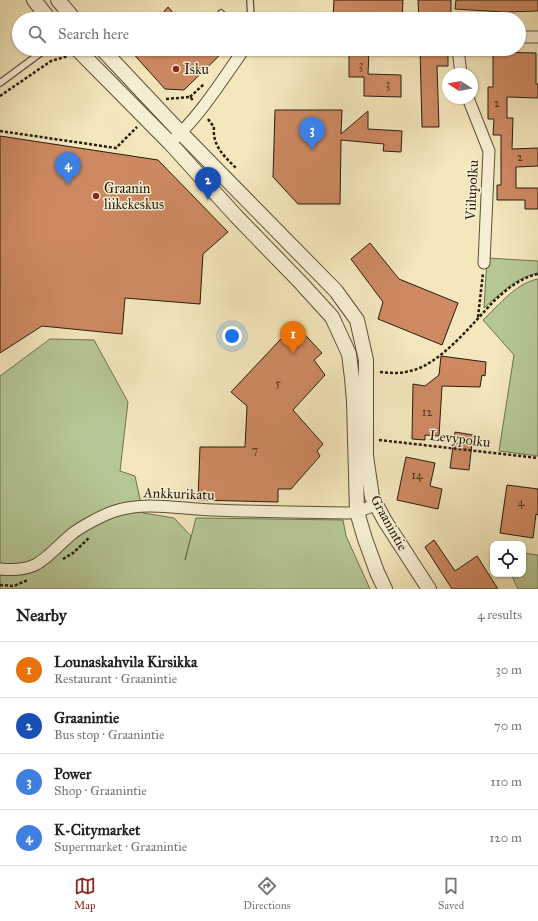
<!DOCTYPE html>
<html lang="en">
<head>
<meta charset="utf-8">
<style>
	:root { --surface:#fff; --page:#f2f2f2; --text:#222; --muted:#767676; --line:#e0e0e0; --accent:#8f2418 }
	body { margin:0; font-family:"IM FELL Great Primer",serif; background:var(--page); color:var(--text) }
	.controls { position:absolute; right:12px; bottom:12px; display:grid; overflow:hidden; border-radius:8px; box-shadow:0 1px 3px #0004 }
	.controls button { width:36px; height:36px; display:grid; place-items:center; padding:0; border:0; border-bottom:1px solid var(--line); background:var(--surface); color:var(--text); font:20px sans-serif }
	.compass { position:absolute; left:442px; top:68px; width:36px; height:36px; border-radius:50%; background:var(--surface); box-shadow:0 1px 3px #0004; rotate:281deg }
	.you { position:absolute; left:232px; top:336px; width:14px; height:14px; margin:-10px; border:3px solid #fff; border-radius:50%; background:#1a73e8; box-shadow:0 0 0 6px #1a73e833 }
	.badge { display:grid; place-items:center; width:26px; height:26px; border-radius:50%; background:var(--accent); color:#fff; font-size:13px; font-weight:700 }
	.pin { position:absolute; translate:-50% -33px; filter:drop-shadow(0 1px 2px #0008) }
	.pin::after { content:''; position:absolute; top:21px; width:14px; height:12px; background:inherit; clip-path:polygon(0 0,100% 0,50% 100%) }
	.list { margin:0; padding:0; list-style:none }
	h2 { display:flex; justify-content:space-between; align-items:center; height:52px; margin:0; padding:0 16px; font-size:17px }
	h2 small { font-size:13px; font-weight:400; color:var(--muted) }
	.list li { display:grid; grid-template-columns:26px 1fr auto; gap:12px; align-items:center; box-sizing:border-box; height:56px; padding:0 16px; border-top:1px solid var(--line) }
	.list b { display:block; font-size:15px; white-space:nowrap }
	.list p { margin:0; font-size:13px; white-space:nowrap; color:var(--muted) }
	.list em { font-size:13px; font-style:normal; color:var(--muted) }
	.icon { flex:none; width:22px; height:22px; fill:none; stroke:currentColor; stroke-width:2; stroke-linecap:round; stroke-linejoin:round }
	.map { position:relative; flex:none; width:538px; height:589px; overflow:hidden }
	.search { position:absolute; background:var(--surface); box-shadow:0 1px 3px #0004; left:12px; right:12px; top:12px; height:44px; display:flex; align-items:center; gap:10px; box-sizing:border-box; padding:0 14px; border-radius:22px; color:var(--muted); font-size:15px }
	.sheet { height:276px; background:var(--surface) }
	nav { display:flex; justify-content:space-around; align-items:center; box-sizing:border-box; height:56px; border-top:1px solid var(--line); background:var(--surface); font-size:11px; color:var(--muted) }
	nav a { display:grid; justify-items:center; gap:2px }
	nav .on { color:var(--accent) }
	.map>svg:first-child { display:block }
</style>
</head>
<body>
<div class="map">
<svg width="538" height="589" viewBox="0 0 538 589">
	<rect width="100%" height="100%" fill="#f3e7bb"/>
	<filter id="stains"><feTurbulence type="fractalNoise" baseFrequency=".005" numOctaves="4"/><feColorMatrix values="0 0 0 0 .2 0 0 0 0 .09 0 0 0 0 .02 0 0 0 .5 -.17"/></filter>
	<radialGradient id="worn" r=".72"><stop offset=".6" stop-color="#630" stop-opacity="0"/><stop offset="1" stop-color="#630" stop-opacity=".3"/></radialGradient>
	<g fill="#b5c794" stroke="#6e7252">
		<path d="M487,258l51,3v12c-22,4 -38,21 -54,35z"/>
		<path d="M538,279v177l-39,-5 15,-96 -31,-35c16,-15 33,-37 55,-41z"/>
		<path d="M50,339l44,1 34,62 -8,69 15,5 8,37 31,5 17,18 -6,24 11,-42 147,2 3,16 24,53h-370v-213z"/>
		<path d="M523,553l15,2v34h-20l-7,-15h12z"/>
	</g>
	<g fill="#ce8962" stroke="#271d0f">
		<path d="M334,0h69l-1,19h-69z"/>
		<path d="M418,0h33v19h-32z"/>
		<path d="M456,0h82v11l-34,1 -49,-3z"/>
		<path d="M168,7l11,12h-22z"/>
		<path d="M129,49h97l-42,41 -19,-1z"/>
		<path d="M420,49h24v4h4v13h-11l2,61h-17z"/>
		<path d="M493,52l43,1v31h2v14l-31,-1v21h6l-1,31 26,-1v18l-22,1v21h22v21h-13v-9h-28v-15h4v-50h-8l1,-16h-6v-32h5z"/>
		<path d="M349,53h20l-1,21 33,1v22l-37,-1v-19h-15z"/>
		<path d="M275,110h67l-1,24 27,-23v18l34,2 -1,21 -18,-1 1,-7 -43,-4 -1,64h-42l-25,-27z"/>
		<path d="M0,136l158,24 70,72 -25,22 -3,50 -75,-6 -3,36 -80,-8 -42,27z"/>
		<path d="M370,243l29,36 59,24 -16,42 -64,-26 5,-17 -32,-43z"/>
		<path d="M295,324l27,29 -8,7 11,15 -32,35 30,34 -6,7 3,5 -29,33h-13v13l-80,-2 2,-53h45l2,-41 -16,-14z"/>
		<path d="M441,356l45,6 -1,14 -3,-1 -2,12 -38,-1 -3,50 -14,-1v5l-13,-1 1,-55 12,2 14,-11z"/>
		<path d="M455,432l18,3 -4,35 -19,-2z"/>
		<path d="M406,457l29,6 -5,23 12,3 -4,20 -41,-9z"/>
		<path d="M507,485l31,4v26l-2,-1 -3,24 -33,-5z"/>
		<path d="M434,540l21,31 22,-15 21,33h-46l-27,-42z"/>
	</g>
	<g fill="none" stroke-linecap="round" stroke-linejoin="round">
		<defs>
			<g id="service">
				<path d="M250,0l1,19"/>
				<path d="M221,13l5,6"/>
				<path d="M0,83l46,-34"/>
			</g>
			<g id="minor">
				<path d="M519,37h19"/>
				<path d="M458,49l3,25"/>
				<path d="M468,98l21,53 -5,112"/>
				<path d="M170,143c30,-27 51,-61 74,-94"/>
				<path d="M0,569c41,4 45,-13 72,-35 8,-7 33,-20 43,-23 31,-10 65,-2 97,-1 45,2 91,2 136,3l9,-1 18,-7"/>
			</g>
			<g id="tertiary">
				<path d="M34,0l15,19"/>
				<path d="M58,0l16,19"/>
				<path d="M77,49l93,94 66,73 65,67 31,34 17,37 3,24 2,23 3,111 8,27 12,33 8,17"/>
				<path d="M102,49l79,84 155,158 21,29 9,40v96l6,41 13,24 44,68"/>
			</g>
		</defs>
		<use href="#service" stroke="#5a503a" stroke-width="8"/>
		<use href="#minor" stroke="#5a503a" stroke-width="13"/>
		<use href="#tertiary" stroke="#5a503a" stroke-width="16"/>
		<g stroke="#271d0f" stroke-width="2.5" stroke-dasharray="3 2" stroke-linecap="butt">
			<path d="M0,96l51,-35 17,-5"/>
			<path d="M190,97l14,-13"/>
			<path d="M166,99l24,-2 4,4"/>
			<path d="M208,119l6,8c-2,19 11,30 23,42"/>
			<path d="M0,131l116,17 21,-21"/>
			<path d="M478,317l5,-44"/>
			<path d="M380,372c10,1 20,2 30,-1 30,-6 63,-48 84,-70 13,-12 26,-23 44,-27"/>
			<path d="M379,440l159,18"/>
			<path d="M63,559l10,-6 16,-15"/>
			<path d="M0,585l14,1 14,-6"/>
		</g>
		<use href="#service" stroke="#f7efd3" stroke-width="5.5"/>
		<use href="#minor" stroke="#f7efd3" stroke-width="11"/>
		<use href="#tertiary" stroke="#f7efd3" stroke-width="14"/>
	</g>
	<g fill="#8f2418" stroke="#f7efd3" stroke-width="1.5">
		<circle cx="176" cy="69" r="4"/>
		<circle cx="96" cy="196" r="4"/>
	</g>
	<g text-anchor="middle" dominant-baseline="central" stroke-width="3" stroke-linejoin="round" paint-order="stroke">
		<g font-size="12" fill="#513824">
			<text x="361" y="65">3</text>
			<text x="388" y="84">3</text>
			<text x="497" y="103">2</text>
			<text x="520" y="157">2</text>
			<text x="278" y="383">5</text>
			<text x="427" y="412">12</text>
			<text x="255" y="450">7</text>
			<text x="417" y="475">14</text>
			<text x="521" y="502">4</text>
		</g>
		<g font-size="14" fill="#271d0f" stroke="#f7efd3" text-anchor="start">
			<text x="184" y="69">Isku</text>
			<text x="104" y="188">Graanin<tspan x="104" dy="16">liikekeskus</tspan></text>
		</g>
		<g font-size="14" fill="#271d0f" stroke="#f7efd3">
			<text transform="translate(472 190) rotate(-87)">Viilupolku</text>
			<text transform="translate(460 439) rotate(7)">Levypolku</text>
			<text transform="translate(179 494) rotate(2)">Ankkurikatu</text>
			<text transform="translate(389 523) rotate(61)">Graanintie</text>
		</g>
	</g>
	<rect width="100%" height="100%" filter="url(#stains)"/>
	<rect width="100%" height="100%" fill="url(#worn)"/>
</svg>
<div class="controls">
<button><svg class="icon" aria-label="locate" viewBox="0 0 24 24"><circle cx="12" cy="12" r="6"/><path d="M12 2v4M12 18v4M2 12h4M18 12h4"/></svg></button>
</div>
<svg class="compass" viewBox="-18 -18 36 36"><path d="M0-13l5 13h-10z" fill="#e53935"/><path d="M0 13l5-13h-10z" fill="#767676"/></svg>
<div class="you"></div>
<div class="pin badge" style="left:293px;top:354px;background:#e8710a">1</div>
<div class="pin badge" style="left:208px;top:200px;background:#1a4fb4">2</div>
<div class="pin badge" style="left:312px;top:150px;background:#3f7fe0">3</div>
<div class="pin badge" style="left:68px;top:185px;background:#3f7fe0">4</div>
<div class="search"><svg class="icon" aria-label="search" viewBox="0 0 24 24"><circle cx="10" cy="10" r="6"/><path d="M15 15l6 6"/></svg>Search here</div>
</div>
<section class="sheet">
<h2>Nearby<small>4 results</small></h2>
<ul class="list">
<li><span class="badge" style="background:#e8710a">1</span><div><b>Lounaskahvila Kirsikka</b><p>Restaurant · Graanintie</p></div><em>30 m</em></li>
<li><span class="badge" style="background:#1a4fb4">2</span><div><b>Graanintie</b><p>Bus stop · Graanintie</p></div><em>70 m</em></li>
<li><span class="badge" style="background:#3f7fe0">3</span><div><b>Power</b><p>Shop · Graanintie</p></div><em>110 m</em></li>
<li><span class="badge" style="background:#3f7fe0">4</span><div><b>K-Citymarket</b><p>Supermarket · Graanintie</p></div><em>120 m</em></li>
</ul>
</section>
<nav>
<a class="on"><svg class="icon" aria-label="map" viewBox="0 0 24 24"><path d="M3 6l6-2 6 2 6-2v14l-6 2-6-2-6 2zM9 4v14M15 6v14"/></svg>Map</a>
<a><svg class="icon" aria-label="directions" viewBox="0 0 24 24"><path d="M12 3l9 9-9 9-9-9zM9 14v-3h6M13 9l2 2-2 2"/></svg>Directions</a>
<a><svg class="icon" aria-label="saved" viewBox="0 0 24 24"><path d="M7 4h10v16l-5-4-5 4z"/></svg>Saved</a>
</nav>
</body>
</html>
